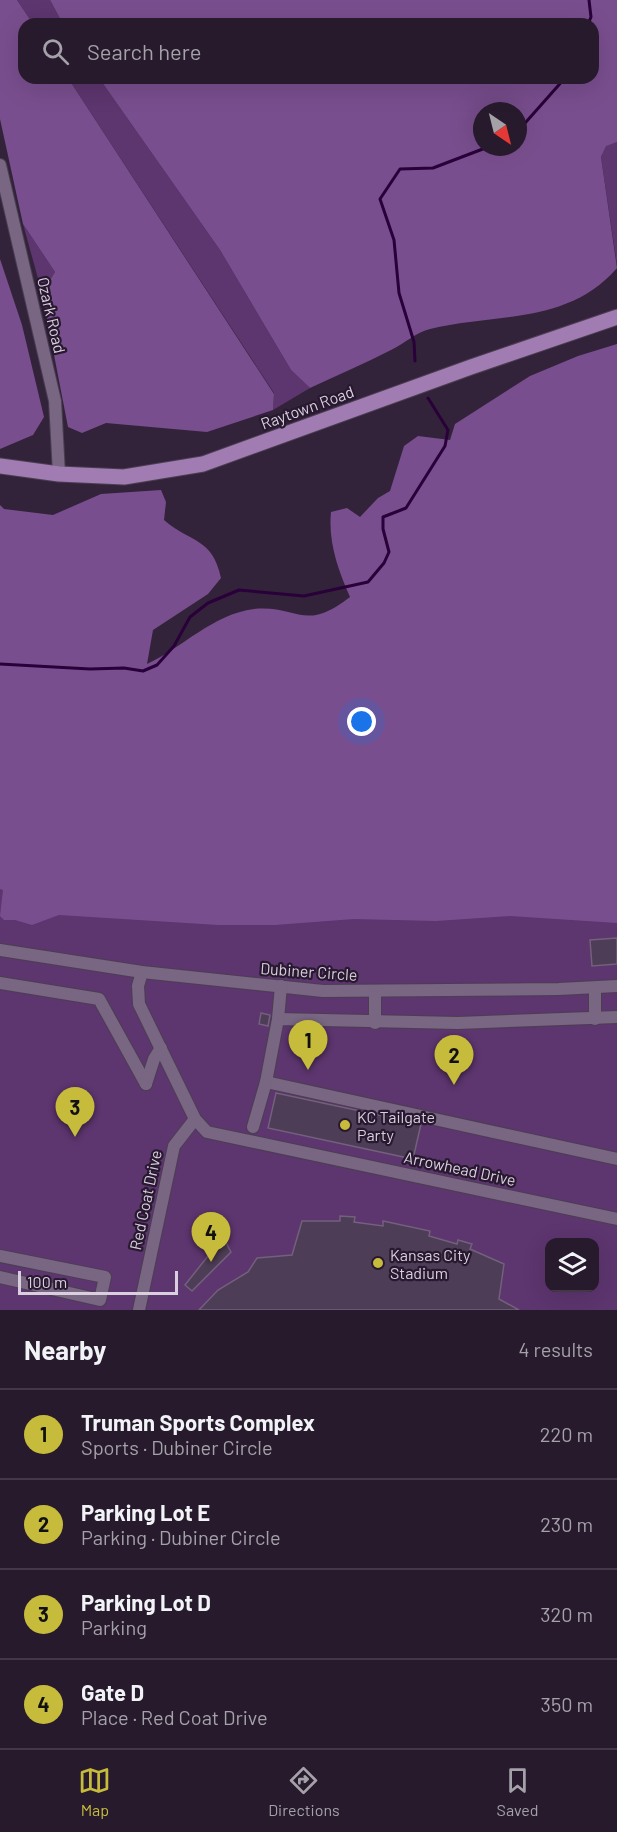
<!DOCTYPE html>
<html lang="en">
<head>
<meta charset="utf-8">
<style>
	:root { --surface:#261a2c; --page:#322738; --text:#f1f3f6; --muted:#a4a1a9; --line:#423848; --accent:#c7bb3c }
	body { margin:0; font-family:Barlow,sans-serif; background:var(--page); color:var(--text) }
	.controls { position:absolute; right:18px; bottom:18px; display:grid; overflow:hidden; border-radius:12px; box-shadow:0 6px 24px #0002 }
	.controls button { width:54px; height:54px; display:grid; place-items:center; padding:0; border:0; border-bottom:2px solid var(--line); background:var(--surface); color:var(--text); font:30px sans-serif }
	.compass { position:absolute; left:473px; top:102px; width:54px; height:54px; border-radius:50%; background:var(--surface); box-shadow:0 6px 24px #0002; rotate:145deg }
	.scale { position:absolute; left:18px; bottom:15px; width:160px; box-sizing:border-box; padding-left:6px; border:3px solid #d9cfde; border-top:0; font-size:16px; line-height:21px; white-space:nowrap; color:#d9cfde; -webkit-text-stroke:4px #281930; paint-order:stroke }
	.you { position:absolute; left:362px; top:722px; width:21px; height:21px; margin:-15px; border:4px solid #fff; border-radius:50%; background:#1a73e8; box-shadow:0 0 0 9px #1a73e833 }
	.badge { display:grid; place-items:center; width:39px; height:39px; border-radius:50%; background:var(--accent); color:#111; font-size:20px; font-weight:700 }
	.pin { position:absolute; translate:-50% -50px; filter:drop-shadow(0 2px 3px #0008) }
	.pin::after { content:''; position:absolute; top:32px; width:21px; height:18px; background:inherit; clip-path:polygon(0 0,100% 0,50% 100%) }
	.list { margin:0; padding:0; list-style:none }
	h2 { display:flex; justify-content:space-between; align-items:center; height:78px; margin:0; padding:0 24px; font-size:26px }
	h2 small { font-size:20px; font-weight:400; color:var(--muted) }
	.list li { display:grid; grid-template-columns:39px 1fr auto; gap:18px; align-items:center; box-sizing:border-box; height:90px; padding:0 24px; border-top:2px solid var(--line) }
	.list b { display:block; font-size:22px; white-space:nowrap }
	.list p { margin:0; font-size:20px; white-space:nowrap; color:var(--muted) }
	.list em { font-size:20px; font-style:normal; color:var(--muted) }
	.icon { flex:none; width:33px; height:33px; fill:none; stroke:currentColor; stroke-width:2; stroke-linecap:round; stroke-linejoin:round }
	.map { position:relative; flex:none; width:617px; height:1310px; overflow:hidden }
	.search { position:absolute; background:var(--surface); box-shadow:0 6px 24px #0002; left:18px; right:18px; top:18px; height:66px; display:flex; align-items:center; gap:15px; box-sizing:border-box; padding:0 21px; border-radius:18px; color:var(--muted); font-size:22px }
	.sheet { height:438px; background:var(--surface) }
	nav { display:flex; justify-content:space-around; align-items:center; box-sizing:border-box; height:84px; border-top:2px solid var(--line); background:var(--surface); font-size:16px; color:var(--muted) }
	nav a { display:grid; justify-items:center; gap:3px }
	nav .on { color:var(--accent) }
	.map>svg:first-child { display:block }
</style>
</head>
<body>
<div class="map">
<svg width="617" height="1310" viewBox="0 0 617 1310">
	<rect width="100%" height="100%" fill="#33233a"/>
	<g fill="#5d356f" fill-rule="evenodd">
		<path d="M17,0h33l13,24h-30z"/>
		<path d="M68,78h31l121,172 71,120 19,18 -37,22 1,-17z"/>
		<path d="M617,142v123l-16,-108 5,-12z"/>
		<path d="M23,224l32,48 -13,21z"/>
		<path d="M0,862l617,35v413h-617zM550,1242h44v46h-44z"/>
	</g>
	<g fill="#794e8e" fill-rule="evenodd">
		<path d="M0,0h17l16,24h-9v54h44l206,316 -1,16 -66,22 -101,-9 -24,10 -14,-6 -26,-134 13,-21 -32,-48 -23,-105z"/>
		<path d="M50,0h567v142l-11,4 -5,11 16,111c-49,57 -122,45 -187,61 -13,3 -25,14 -37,20 -27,14 -56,26 -83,39l-19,-18 -71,-120 -121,-172h494v-54h-530zM482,111h36v36h-36z"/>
		<path d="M0,259l22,66 22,92 -11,18 -33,14z"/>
		<path d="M617,344v579l-107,-7 -74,5 -82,-2 -79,6h-57l-159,-10 -27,10 -17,-5h-11l-4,-4 3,-26 -3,-1v-384l4,4 49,6 48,-21 60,-4 5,12 -2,18c28,24 48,17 57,58l-13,16 -55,36 -6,34c35,-16 66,-50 107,-55 44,-4 50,24 96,-12 -12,-27 -22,-55 -19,-85l16,-4 13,9 18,-19 12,-7 14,-45 14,-10 32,4 5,-16 75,-48 48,-20z"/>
	</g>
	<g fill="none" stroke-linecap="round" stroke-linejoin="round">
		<g stroke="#290039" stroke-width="3">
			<path d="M588,24l3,-7 -2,-17"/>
			<path d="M518,131l47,-53"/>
			<path d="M415,361l-1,-19 -15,-49 -5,-53 -14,-41 20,-30 33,-1 55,-21"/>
			<path d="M0,664l90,5 34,-1 19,3 14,-6 17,-19 16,-29 18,-14 31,-13 65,6 64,-14 16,-19 5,-11 -6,-23v-12l23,-9 39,-62 3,-16 -20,-32"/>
		</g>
	</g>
	<g fill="#4e3d56" stroke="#72607c" stroke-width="1.5">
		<path d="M617,938v26l-25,2 -2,-26z"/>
		<path d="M261,1013l9,2 -2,11 -9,-2z"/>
		<path d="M276,1093l145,31 -8,35 -145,-31z"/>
		<path d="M340,1216l15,1 -1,5 29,4v-5l47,10 -1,5 28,8 1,-4 14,4 -2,5 34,15 -5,35 20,11h-320l19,-20 30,-18 9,-14 35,-3 10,-34h38z"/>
		<path d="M223,1237l8,15 -39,39 -7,-6z"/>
	</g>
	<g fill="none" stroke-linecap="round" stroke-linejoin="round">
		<defs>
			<g id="minor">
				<path d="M0,165l55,236 4,73"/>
				<path d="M0,950l142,22 181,19 236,-2 58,-3"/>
				<path d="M0,983l99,16 47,85"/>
				<path d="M595,988v31"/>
				<path d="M617,1017l-159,6 -180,-4 -12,63 351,77"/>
				<path d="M278,1019l3,-33"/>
				<path d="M375,1023v-32"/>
				<path d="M146,1084l8,-25 7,-11"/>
				<path d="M195,1119l12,13 410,87"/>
				<path d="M253,1127l13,-45"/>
				<path d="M0,1256l105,21 -5,23 -100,-23"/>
				<path d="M139,1310l35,-164 21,-27 -56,-115 -1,-18 4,-14"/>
			</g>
			<path id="major" d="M0,466l59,8 65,3 79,-13 268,-97 146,-50"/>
		</defs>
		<use href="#minor" stroke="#4c3e52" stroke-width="14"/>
		<use href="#major" stroke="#4c3e52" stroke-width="17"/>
		<use href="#minor" stroke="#786682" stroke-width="12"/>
		<use href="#major" stroke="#a07cb2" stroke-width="15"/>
	</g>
	<g fill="#c7bb3c" stroke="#281930" stroke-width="2">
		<circle cx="345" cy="1125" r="6"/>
		<circle cx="378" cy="1263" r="6"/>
	</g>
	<g text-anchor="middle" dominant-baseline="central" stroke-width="4.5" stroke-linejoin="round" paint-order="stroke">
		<g font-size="16" fill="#d9cfde" stroke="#281930">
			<text transform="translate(52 315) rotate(77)">Ozark Road</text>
			<text transform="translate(307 407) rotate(-20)">Raytown Road</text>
			<text transform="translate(309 971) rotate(4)">Dubiner Circle</text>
			<text transform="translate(460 1168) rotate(12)">Arrowhead Drive</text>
			<text transform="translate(145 1200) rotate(-78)">Red Coat Drive</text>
		</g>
		<g font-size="16" fill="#d9cfde" stroke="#281930" text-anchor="start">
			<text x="357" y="1116">KC Tailgate<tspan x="357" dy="18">Party</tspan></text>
			<text x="390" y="1254">Kansas City<tspan x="390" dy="18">Stadium</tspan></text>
		</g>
	</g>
</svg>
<div class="controls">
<button><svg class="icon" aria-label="layers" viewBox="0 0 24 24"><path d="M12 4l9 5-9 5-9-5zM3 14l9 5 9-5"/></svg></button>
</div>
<svg class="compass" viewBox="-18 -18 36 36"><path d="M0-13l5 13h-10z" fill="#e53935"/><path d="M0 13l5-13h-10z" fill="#a4a1a9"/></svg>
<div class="scale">100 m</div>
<div class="you"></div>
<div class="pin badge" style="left:308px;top:1070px">1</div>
<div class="pin badge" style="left:454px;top:1085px">2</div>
<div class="pin badge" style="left:75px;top:1137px">3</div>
<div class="pin badge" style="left:211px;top:1262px">4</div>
<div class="search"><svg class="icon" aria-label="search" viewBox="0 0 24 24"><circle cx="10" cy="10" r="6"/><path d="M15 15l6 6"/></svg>Search here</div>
</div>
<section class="sheet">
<h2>Nearby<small>4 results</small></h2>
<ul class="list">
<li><span class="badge">1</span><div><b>Truman Sports Complex</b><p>Sports · Dubiner Circle</p></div><em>220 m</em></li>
<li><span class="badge">2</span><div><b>Parking Lot E</b><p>Parking · Dubiner Circle</p></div><em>230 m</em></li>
<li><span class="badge">3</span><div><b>Parking Lot D</b><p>Parking</p></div><em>320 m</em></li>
<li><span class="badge">4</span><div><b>Gate D</b><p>Place · Red Coat Drive</p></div><em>350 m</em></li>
</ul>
</section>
<nav>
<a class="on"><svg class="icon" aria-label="map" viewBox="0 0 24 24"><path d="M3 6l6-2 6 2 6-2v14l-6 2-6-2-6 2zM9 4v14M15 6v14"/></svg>Map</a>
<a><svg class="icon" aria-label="directions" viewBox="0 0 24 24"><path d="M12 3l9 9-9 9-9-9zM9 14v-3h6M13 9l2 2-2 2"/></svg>Directions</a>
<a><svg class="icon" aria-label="saved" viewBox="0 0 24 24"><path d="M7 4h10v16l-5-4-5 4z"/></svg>Saved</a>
</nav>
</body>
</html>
